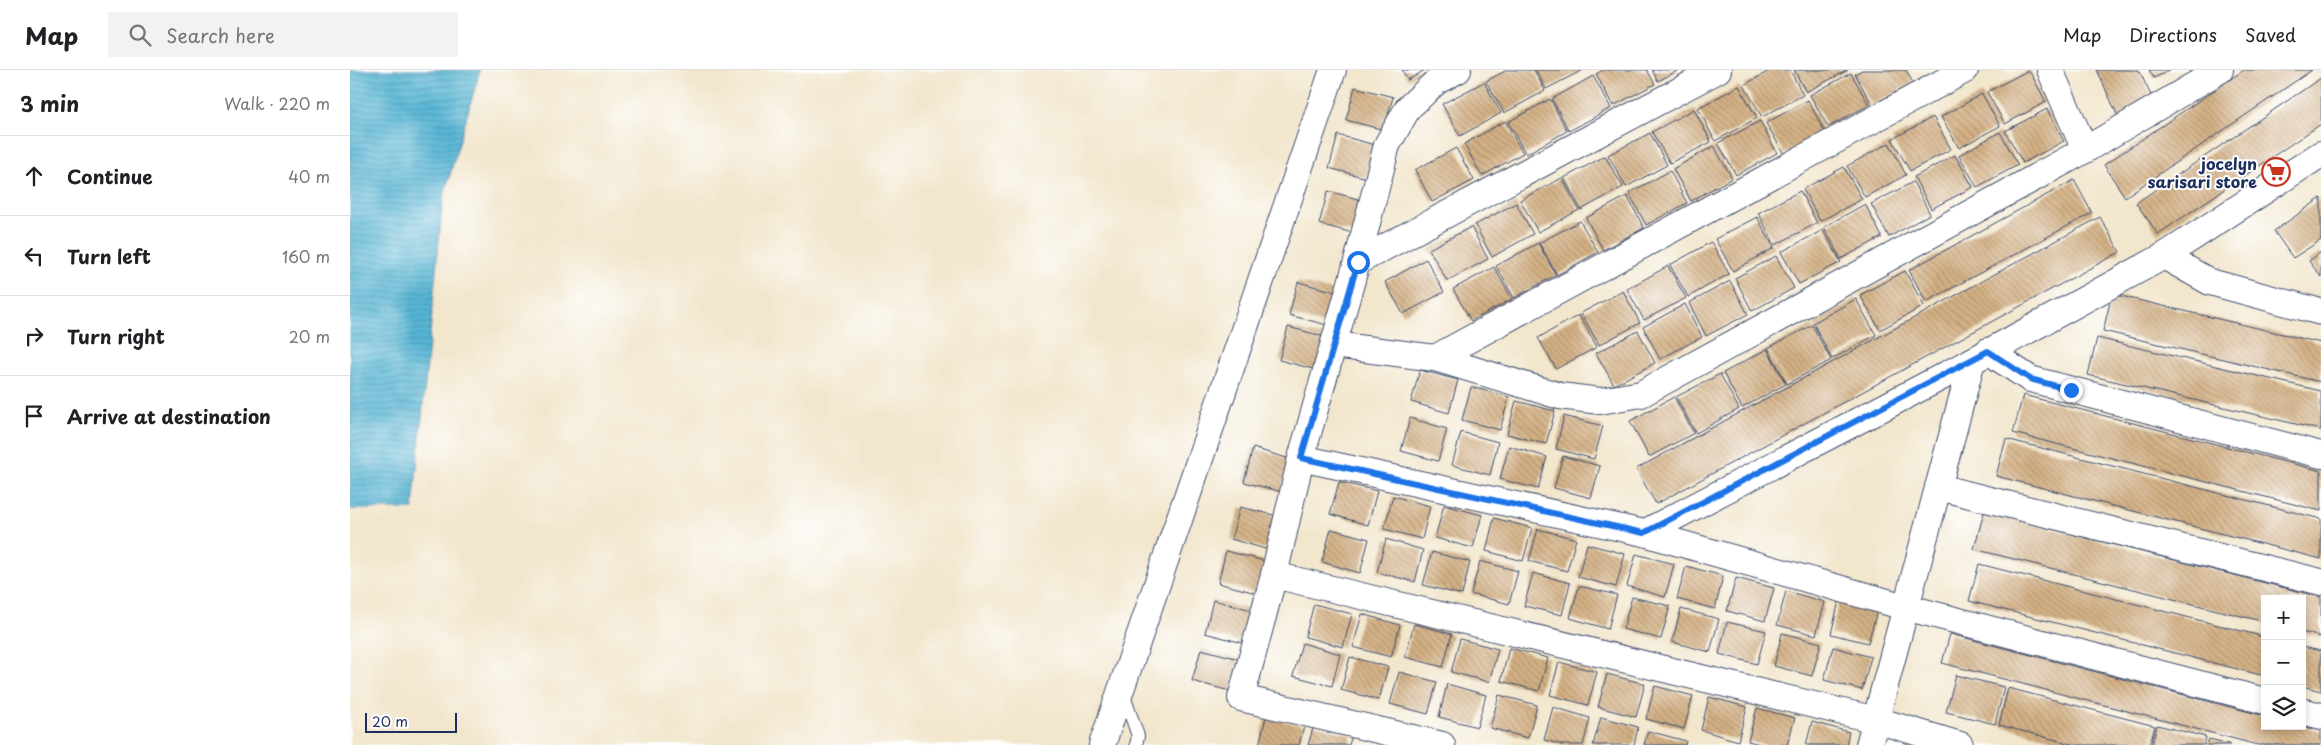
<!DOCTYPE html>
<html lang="en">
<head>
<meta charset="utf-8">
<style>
	:root { --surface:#fff; --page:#f2f2f2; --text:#202124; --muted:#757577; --line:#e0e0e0 }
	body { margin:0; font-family:"Playpen Sans",sans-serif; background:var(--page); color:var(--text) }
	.controls { position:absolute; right:15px; bottom:15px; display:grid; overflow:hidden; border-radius:0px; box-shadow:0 2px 8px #0003 }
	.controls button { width:45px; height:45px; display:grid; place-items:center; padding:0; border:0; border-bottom:1px solid var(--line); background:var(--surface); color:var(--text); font:25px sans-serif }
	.scale { position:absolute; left:15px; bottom:12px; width:92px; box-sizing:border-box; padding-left:5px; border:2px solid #1b2f5e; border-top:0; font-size:14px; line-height:18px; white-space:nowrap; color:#1b2f5e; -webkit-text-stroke:4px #fff; paint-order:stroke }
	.stop { position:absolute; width:15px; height:15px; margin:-11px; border:4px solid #1a73e8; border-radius:50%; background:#fff }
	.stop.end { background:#1a73e8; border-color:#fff; box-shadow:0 1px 5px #0008 }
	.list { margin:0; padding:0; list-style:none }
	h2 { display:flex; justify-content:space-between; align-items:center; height:65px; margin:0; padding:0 20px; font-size:21px }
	h2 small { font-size:16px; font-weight:400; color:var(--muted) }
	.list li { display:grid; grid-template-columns:32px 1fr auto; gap:15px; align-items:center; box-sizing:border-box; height:80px; padding:0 20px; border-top:1px solid var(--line) }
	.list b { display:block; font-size:19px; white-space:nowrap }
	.list em { font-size:16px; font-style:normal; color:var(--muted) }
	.icon { flex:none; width:28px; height:28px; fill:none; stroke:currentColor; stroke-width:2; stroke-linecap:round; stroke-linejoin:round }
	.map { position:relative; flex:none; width:1971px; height:675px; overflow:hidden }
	header { display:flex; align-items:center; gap:30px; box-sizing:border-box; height:70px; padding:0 25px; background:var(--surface); border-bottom:1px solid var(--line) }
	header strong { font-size:24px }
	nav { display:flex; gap:28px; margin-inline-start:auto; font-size:18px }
	.search { width:350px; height:45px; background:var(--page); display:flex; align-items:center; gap:12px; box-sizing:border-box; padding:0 18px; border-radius:0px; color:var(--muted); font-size:19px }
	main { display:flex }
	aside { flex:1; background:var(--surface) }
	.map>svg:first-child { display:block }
</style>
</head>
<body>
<header>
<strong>Map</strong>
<div class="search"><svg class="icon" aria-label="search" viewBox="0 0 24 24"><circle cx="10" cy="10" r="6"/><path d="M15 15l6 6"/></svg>Search here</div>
<nav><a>Map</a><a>Directions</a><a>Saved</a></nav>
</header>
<main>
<aside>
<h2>3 min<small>Walk · 220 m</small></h2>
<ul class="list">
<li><svg class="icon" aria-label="ahead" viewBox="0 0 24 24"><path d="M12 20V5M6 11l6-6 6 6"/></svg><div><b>Continue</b></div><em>40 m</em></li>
<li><svg class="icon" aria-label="left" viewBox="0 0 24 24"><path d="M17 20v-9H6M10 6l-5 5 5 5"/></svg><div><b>Turn left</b></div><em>160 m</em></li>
<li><svg class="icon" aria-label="right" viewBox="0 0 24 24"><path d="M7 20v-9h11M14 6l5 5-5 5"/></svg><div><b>Turn right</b></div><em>20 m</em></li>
<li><svg class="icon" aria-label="arrive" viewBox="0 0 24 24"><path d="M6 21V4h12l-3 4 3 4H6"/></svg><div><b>Arrive at destination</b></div></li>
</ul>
</aside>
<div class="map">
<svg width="1971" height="675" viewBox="0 0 1971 675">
	<defs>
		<pattern id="water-rules" width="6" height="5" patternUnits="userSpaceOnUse" patternTransform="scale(1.25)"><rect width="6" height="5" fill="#57b6d5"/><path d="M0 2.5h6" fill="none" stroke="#4794b0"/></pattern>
		<pattern id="building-back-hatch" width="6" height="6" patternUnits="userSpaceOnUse" patternTransform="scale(1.25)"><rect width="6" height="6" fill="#d4b184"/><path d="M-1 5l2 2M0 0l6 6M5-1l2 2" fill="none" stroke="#ab906f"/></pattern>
	</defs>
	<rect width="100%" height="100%" fill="#fff"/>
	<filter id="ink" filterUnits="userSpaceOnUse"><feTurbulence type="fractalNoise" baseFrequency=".02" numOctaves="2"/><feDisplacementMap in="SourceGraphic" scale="10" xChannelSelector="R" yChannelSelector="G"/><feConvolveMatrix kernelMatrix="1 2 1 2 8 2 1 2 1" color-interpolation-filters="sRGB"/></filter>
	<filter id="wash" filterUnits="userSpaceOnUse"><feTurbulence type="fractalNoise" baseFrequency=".0096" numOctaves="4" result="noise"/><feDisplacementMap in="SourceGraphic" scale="20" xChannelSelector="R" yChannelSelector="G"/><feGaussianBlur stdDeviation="1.12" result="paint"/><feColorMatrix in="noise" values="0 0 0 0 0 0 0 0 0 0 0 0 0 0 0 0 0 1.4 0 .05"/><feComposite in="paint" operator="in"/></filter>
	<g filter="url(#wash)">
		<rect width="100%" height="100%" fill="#f2e6cc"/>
		<path fill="url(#water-rules)" stroke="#39729a" d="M0,0h130l-37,129 -30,310h-63z"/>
		<g id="blocks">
			<g fill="url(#building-back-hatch)">
				<path d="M1052,0h23l-17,10z"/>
				<path d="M1157,0h27l11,21 -41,22 -18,-32z"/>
				<path d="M1186,0h47l-37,19z"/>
				<path d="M1253,0h44l8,14 -42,22 -17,-32z"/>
				<path d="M1302,0h27l-21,11z"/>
				<path d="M1421,0h19l13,25 -41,22 -18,-32z"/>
				<path d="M1444,0h54l-42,22z"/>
				<path d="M1512,0h44l7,13 -41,22 -17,-31z"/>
				<path d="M1679,0l17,32 -41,22 -18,-32z"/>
				<path d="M1747,0h42l16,34 -35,17z"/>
				<path d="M1799,0h21l-16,8z"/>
				<path d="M1894,0h68l-187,127 -21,-32z"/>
				<path d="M1501,3l18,32 -41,22 -18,-32z"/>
				<path d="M1243,6l18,32 -42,23 -17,-32z"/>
				<path d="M1971,8v46l-163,110 -22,-31z"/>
				<path d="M1134,12l17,31 -41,23 -18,-32z"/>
				<path d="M1389,16l18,32 -42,23 -17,-33z"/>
				<path d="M1005,17l38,10 -9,33 -38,-10z"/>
				<path d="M1632,24l18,32 -41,22 -18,-31z"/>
				<path d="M1200,29l17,32 -41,23 -18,-32z"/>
				<path d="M1458,30l17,32 -41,22 -18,-31z"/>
				<path d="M1344,39l17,33 -41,21 -18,-31z"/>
				<path d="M1697,39l17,32 -41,22 -18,-32z"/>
				<path d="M1583,47l18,32 -41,22 -18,-32z"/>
				<path d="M1155,51l18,32 -41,23 -18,-32z"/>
				<path d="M1410,51l17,32 -41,22 -18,-32z"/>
				<path d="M1650,62l18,33 -41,22 -18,-32z"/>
				<path d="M1300,63l17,32 -41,22 -18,-32z"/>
				<path d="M988,65l37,10 -8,33 -38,-10z"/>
				<path d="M1539,73l17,32 -41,22 -18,-31z"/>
				<path d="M1364,76l18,32 -41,23 -18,-32z"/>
				<path d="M1106,78l18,32 -42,22 -17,-32z"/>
				<path d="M1605,85l18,32 -42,22 -17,-32z"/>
				<path d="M1255,86l18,31 -42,23 -17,-32z"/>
				<path d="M1494,97l18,32 -42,22 -17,-32z"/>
				<path d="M1320,101l17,32 -41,22 -17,-32z"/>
				<path d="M1212,108l17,32 -41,22 -18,-32z"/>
				<path d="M1724,110l18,33 -166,89 -17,-32z"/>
				<path d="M1563,112l17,32 -41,23 -18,-33z"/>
				<path d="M978,121l37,10 -8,33 -38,-10z"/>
				<path d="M1450,121l17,32 -42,22 -17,-32z"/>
				<path d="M1277,126l17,32 -41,22 -17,-32z"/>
				<path d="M1971,128v42l-28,18 -19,-27z"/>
				<path d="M1166,133l17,31 -41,23 -17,-32z"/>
				<path d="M1515,134l17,33 -41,22 -17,-32z"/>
				<path d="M1407,147l17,31 -41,23 -18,-32z"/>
				<path d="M1750,147l20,35 -464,252 -20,-35z"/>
				<path d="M1230,151l18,31 -41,23 -18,-32z"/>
				<path d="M1121,157l17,32 -41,22 -18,-32z"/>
				<path d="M1473,160l18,32 -42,22 -18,-32z"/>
				<path d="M1361,172l18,32 -41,23 -18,-32z"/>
				<path d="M1188,173l18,32 -42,23 -18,-32z"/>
				<path d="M1971,182v25l-12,-16z"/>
				<path d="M1426,186l18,32 -42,23 -17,-33z"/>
				<path d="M1076,189l18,33 -41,22 -18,-32z"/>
				<path d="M1318,196l18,32 -42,22 -17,-31z"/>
				<path d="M1144,197l18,32 -41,22 -18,-32z"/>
				<path d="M1555,201l19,35 -44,24 -20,-35z"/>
				<path d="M1380,211l18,33 -42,22 -17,-33z"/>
				<path d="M948,212l38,10 -9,33 -38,-10z"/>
				<path d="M1273,221l17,32 -41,22 -18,-32z"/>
				<path d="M1762,224l209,49v39l-218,-51z"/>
				<path d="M1506,229l20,36 -44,24 -19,-36z"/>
				<path d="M1335,234l17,33 -42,22 -17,-32z"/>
				<path d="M1229,245l18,32 -41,22 -18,-31z"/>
				<path d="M1462,255l19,35 -44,24 -19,-36z"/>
				<path d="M938,257l38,10 -9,33 -38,-10z"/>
				<path d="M1288,261l17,32 -41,22 -18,-32z"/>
				<path d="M1747,268l224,53v39l-233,-55z"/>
				<path d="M1417,279l19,35 -44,24 -19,-35z"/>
				<path d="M1070,300l38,10 -9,33 -38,-11z"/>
				<path d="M1370,304l19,35 -43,24 -20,-36z"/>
				<path d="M1121,317l38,10 -9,33 -38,-10z"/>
				<path d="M1673,325l298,76v40l-308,-78z"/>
				<path d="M1324,327l20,36 -45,24 -19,-36z"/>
				<path d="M1166,331l39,10 -9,33 -39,-10z"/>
				<path d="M1214,346l39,10 -9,33 -38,-10z"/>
				<path d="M1060,348l37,11 -9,32 -37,-10z"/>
				<path d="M1111,362l37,10 -8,33 -38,-10z"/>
				<path d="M1656,369l315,80v40l-325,-83z"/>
				<path d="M1159,376l38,11 -9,32 -38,-10z"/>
				<path d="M903,378l37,11 -8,33 -38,-10z"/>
				<path d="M1213,386l37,10 -9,32 -37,-10z"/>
				<path d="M989,412l38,9 -9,34 -38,-11z"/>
				<path d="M1043,426l37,10 -8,33 -38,-10z"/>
				<path d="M1094,435l38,10 -9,33 -38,-10z"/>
				<path d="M890,437l38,9 -9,34 -38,-11z"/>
				<path d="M1634,442l337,85v40l-19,-5v-33h-37v23l-291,-73z"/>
				<path d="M1144,448l38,10 -9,33 -37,-10z"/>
				<path d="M981,459l38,10 -9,34 -38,-11z"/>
				<path d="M1188,459l38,10 -9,32 -38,-10z"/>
				<path d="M1036,469l37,11 -8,32 -38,-10z"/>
				<path d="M1237,474l38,10 -9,33 -38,-10z"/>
				<path d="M876,481l39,10 -9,32 -38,-10z"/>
				<path d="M1082,482l38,10 -8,33 -39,-10z"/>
				<path d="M1286,484l38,10 -9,33 -38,-11z"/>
				<path d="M1130,491l38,10 -9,33 -38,-10z"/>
				<path d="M1629,494l286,73v39l-296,-75z"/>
				<path d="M1336,496l37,10 -8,33 -38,-10z"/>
				<path d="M1183,503l37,10 -8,32 -38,-9z"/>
				<path d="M1386,508l38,10 -9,33 -38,-10z"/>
				<path d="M1229,516l38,9 -9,34 -38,-11z"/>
				<path d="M1436,521l39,11 -9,33 -39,-10z"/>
				<path d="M1282,527l38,9 -9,33 -38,-10z"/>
				<path d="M863,530l39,10 -9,33 -38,-10z"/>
				<path d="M1489,531l38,10 -9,32 -37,-9z"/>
				<path d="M964,534l38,10 -9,33 -38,-10z"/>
				<path d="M1331,539l38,10 -9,33 -38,-10z"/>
				<path d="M1012,544l38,11 -9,32 -38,-10z"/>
				<path d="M1377,552l39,9 -9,33 -38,-10z"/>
				<path d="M1064,554l38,10 -9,33 -38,-10z"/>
				<path d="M1432,563l39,10 -9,33 -38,-10z"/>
				<path d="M1600,564l315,82v10h37l19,5v14h-63l-316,-82z"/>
				<path d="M1110,569l38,10 -9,33 -38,-10z"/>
				<path d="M952,573l38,11 -8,32 -39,-10z"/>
				<path d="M1483,577l38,10 -9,33 -38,-10z"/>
				<path d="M1952,577l19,4v40l-19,-5z"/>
				<path d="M1159,578l39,10 -9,33 -38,-10z"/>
				<path d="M851,579l38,10 -9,32 -38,-10z"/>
				<path d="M1000,587l38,10 -9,33 -38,-10z"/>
				<path d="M1209,592l38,10 -9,33 -38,-10z"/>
				<path d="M1049,602l38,10 -9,32 -38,-10z"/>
				<path d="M1257,604l38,10 -9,33 -38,-10z"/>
				<path d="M1606,605l48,12 -9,37 -49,-12z"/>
				<path d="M1097,614l39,11 -9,32 -38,-10z"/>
				<path d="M1305,616l38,10 -9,33 -38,-10z"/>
				<path d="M1658,618l147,38 -5,19h-75l-76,-20z"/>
				<path d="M1149,625l38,10 -9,33 -38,-10z"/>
				<path d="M1359,627l38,10 -9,34 -37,-11z"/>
				<path d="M1203,637l37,11 -7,27h-21l-18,-5z"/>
				<path d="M1407,638l38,10 -8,27h-23l-16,-4z"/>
				<path d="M916,647l38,9 -5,19h-40z"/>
				<path d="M1251,647l37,10 -4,18h-41z"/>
				<path d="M1462,652l37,10 -3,13h-40z"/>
				<path d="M964,655l38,10 -3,10h-41z"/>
				<path d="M1807,655l49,12 -2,8h-52z"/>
				<path d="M1298,661l38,10 -1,4h-41z"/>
				<path d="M1859,669l21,5v1h-23z"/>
			</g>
		</g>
	</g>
	<g filter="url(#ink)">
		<use href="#blocks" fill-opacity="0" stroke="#3b4a6e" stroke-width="1"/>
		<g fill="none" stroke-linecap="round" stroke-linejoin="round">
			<defs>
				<path id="lane" d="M773,623l15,43 -2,9"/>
				<g id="street">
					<path d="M1108,0l-21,11 -29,27 -21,37 -30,117 -56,196 343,75 261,74 360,94"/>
					<path d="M1700,0l35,80"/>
					<path d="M1814,186l46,26 111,30"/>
					<path d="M1007,192l361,-192"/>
					<path d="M984,275l101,13 125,38 40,5 41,-7 444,-244 135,-80"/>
					<path d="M1638,281l42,28 291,76"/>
					<path d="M1085,288l530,-288"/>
					<path d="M951,388l-27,117 -33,123 201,47"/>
					<path d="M1588,417l383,95"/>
					<path d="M1294,463l328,-172 192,-105 157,-102"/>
					<path d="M924,505l602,145 84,25"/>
					<path d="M1952,641l19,5"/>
					<path d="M752,675l231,-675"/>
					<path d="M1519,675l103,-384"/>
				</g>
			</defs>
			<use href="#lane" stroke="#3b4a6e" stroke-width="14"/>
			<use href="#street" stroke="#3b4a6e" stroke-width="28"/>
			<use href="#lane" stroke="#fff" stroke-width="12"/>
			<use href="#street" stroke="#fff" stroke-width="26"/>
		</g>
	</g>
	<g fill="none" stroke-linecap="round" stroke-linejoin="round" filter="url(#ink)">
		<path stroke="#1a73e8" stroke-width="6" d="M1008,192l-57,196 343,75 344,-182 42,28 41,11"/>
	</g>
	<defs>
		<symbol id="supermarket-ring" viewBox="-11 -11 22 22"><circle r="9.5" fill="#fff" stroke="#c8321e" stroke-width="1.5"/><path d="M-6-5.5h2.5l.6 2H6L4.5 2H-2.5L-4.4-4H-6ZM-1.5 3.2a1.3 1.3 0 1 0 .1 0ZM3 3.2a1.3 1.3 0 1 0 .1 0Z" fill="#c8321e"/></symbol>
	</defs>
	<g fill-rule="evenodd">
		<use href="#supermarket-ring" x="1910" y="86" width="32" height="32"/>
	</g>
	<g text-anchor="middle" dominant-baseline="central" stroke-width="4" stroke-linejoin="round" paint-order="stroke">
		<g font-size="16" font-weight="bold" fill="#1b2f5e" stroke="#fff" text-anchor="end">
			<text x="1907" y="93">jocelyn<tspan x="1907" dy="18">sarisari store</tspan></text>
		</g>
	</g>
</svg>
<div class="controls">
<button>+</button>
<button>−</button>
<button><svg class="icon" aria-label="layers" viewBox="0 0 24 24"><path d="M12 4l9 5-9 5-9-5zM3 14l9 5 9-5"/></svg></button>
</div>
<div class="scale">20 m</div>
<div class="stop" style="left:1008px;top:192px"></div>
<div class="stop end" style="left:1721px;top:320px"></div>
</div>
</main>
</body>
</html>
